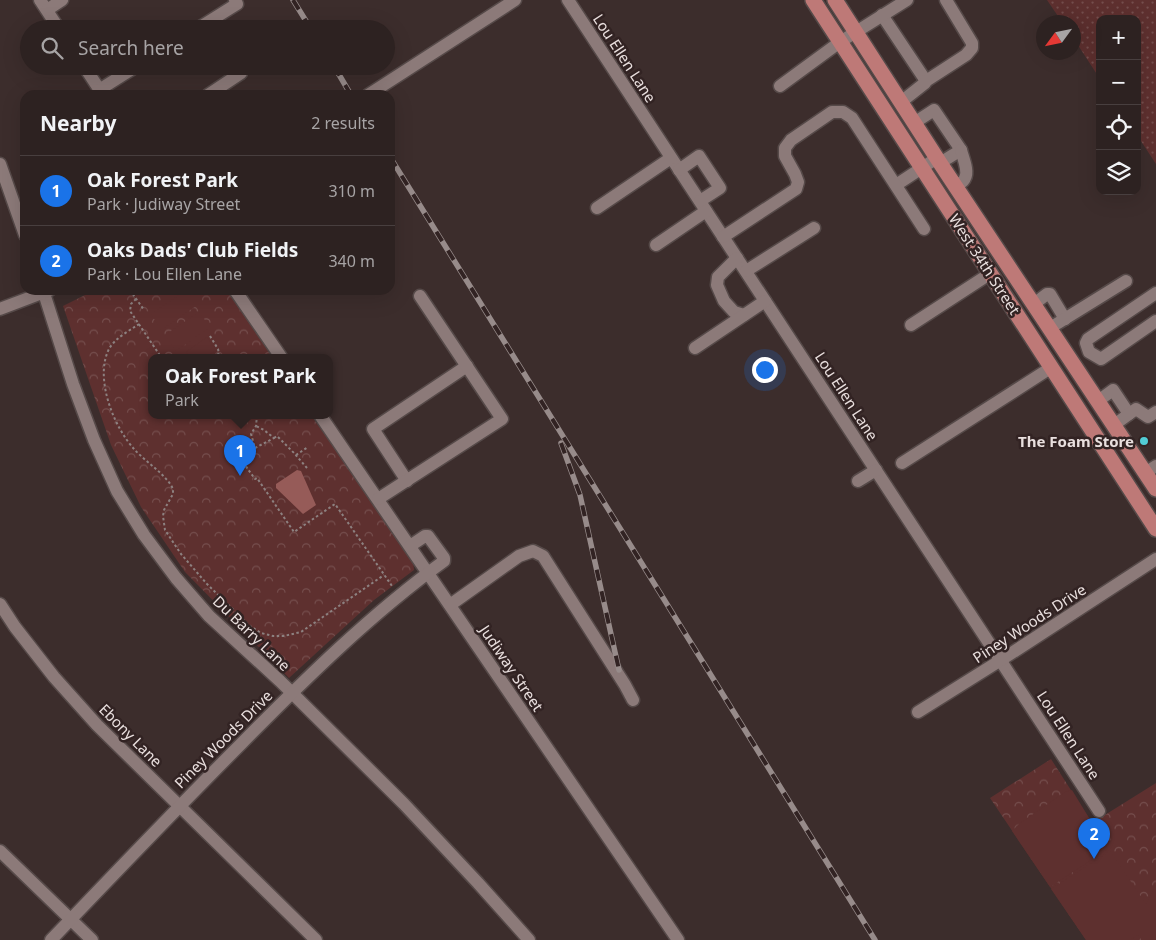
<!DOCTYPE html>
<html lang="en">
<head>
<meta charset="utf-8">
<style>
	:root { --surface:#2d2221; --page:#352a2a; --text:#f1f3f6; --muted:#a7a4a5; --line:#483f3f; --accent:#1a73e8 }
	body { margin:0; font-family:"Noto Sans",sans-serif; background:var(--page); color:var(--text) }
	.controls { position:absolute; right:15px; top:15px; display:grid; overflow:hidden; border-radius:10px; box-shadow:0 5px 20px #0002 }
	.controls button { width:45px; height:45px; display:grid; place-items:center; padding:0; border:0; border-bottom:1px solid var(--line); background:var(--surface); color:var(--text); font:25px sans-serif }
	.compass { position:absolute; left:1036px; top:15px; width:45px; height:45px; border-radius:50%; background:var(--surface); box-shadow:0 5px 20px #0002; rotate:237deg }
	.you { position:absolute; left:764px; top:369px; width:18px; height:18px; margin:-12px; border:4px solid #fff; border-radius:50%; background:#1a73e8; box-shadow:0 0 0 8px #1a73e833 }
	.badge { display:grid; place-items:center; width:32px; height:32px; border-radius:50%; background:var(--accent); color:#fff; font-size:16px; font-weight:700 }
	.pin { position:absolute; translate:-50% -41px; filter:drop-shadow(0 1px 2px #0008) }
	.pin::after { content:''; position:absolute; top:26px; width:18px; height:15px; background:inherit; clip-path:polygon(0 0,100% 0,50% 100%) }
	.popup { position:absolute; left:148px; top:354px; width:185px; height:65px; box-sizing:border-box; display:grid; place-content:center; border-radius:10px; background:var(--surface); filter:drop-shadow(0 1px 4px #0005); font-size:16px; white-space:nowrap; color:var(--muted) }
	.popup b { font-size:19px; color:var(--text) }
	.popup::after { content:''; position:absolute; left:50%; top:100%; margin-left:-10px; border:10px solid transparent; border-top-color:var(--surface) }
	.list { margin:0; padding:0; list-style:none }
	h2 { display:flex; justify-content:space-between; align-items:center; height:65px; margin:0; padding:0 20px; font-size:21px }
	h2 small { font-size:16px; font-weight:400; color:var(--muted) }
	.list li { display:grid; grid-template-columns:32px 1fr auto; gap:15px; align-items:center; box-sizing:border-box; height:70px; padding:0 20px; border-top:1px solid var(--line) }
	.list b { display:block; font-size:19px; white-space:nowrap }
	.list p { margin:0; font-size:16px; white-space:nowrap; color:var(--muted) }
	.list em { font-size:16px; font-style:normal; color:var(--muted) }
	.icon { flex:none; width:28px; height:28px; fill:none; stroke:currentColor; stroke-width:2; stroke-linecap:round; stroke-linejoin:round }
	.map { position:relative; flex:none; width:1156px; height:940px; overflow:hidden }
	.search { position:absolute; background:var(--surface); box-shadow:0 5px 20px #0002; left:20px; top:20px; width:375px; height:55px; display:flex; align-items:center; gap:12px; box-sizing:border-box; padding:0 18px; border-radius:28px; color:var(--muted); font-size:19px }
	.panel { position:absolute; background:var(--surface); box-shadow:0 5px 20px #0002; left:20px; top:90px; width:375px; height:205px; border-radius:15px }
	.map>svg:first-child { display:block }
</style>
</head>
<body>
<div class="map">
<svg width="1156" height="940" viewBox="0 0 1156 940">
	<defs>
		<pattern id="grass-dots" width="8" height="8" patternUnits="userSpaceOnUse" patternTransform="scale(1.25)"><rect width="8" height="8" fill="#5e302f"/><path d="M2 2h.1M6 6h.1" fill="none" stroke="#754e4d" stroke-width="1.8" stroke-linecap="round"/></pattern>
		<pattern id="forest-crowns" width="20" height="18" patternUnits="userSpaceOnUse" patternTransform="scale(1.25)"><rect width="20" height="18" fill="#5e302f"/><path d="M2 6a3 3 0 1 1 6 0M12 15a3 3 0 1 1 6 0" fill="none" stroke="#754e4d"/></pattern>
	</defs>
	<rect width="100%" height="100%" fill="#3c2d2c"/>
	<path fill="url(#grass-dots)" d="M1047,0h109v164l-19,-29v-116h-37v60l-26,-40v-17h-12z"/>
	<g fill="url(#forest-crowns)">
		<path d="M95,290h132l45,67h-121v58h160l102,146 1,9 -40,30 -85,78 -104,-106 -44,-65 -30,-62 -48,-139z"/>
		<path d="M1051,759l41,64 64,-40v157h-70l-96,-142z"/>
	</g>
	<g fill="#5e302f">
		<path d="M185,291l11,15 -35,24 -10,-16z"/>
		<path d="M199,312l11,15 -34,24 -11,-16z"/>
		<path d="M207,337l9,13 -10,7h-17l-3,-5z"/>
		<path d="M1072,790l36,59 -58,38 -38,-56 7,-7 46,-32z"/>
		<path d="M1110,851l36,53 10,-19v55h-15l-1,-6 -10,6h-44l-35,-51z"/>
	</g>
	<path fill="#965b58" d="M297,470l4,1 15,34 -13,9 -27,-26v-4z"/>
	<g fill="none" stroke-linecap="round" stroke-linejoin="round">
		<defs>
			<g id="minor">
				<path d="M40,0l19,29"/>
				<path d="M568,0l531,811"/>
				<path d="M47,10l15,-10"/>
				<path d="M882,15l44,66"/>
				<path d="M197,29l40,-25 -2,-4"/>
				<path d="M84,66l19,29"/>
				<path d="M780,86l60,-44 67,-42"/>
				<path d="M99,90l38,-24"/>
				<path d="M208,95l33,-22"/>
				<path d="M368,95l147,-95"/>
				<path d="M901,102l24,-19 1,-2 40,-26 6,-7v-5l-26,-43"/>
				<path d="M914,123l20,-13 27,40 -21,13"/>
				<path d="M0,164l25,71"/>
				<path d="M679,170l20,-14 21,32 -20,13"/>
				<path d="M896,185l41,-27"/>
				<path d="M956,186c3,-2 8,-4 9,-8 4,-7 -2,-20 -4,-28"/>
				<path d="M597,208l74,-50"/>
				<path d="M723,237l73,-48 2,-7 -3,-8 -10,-18v-8l6,-8 41,-28h11l9,6 72,111"/>
				<path d="M656,245l50,-34"/>
				<path d="M737,258l-19,19 -1,8 7,16 10,11 10,3"/>
				<path d="M746,271l68,-43"/>
				<path d="M43,290l30,94 21,56 23,51 27,44 32,43 33,38 71,65 124,123 74,79 51,57"/>
				<path d="M235,290l46,67"/>
				<path d="M1156,293l-68,46 -2,4 3,9 12,7 55,-38"/>
				<path d="M1034,304l13,-10h3l15,25"/>
				<path d="M0,309l50,-19"/>
				<path d="M911,325l80,-52"/>
				<path d="M1050,328l76,-47"/>
				<path d="M695,348l70,-47"/>
				<path d="M1098,401l15,-11 16,24"/>
				<path d="M320,415l358,525"/>
				<path d="M1114,425l22,-16 12,8 8,-5"/>
				<path d="M902,463l150,-96"/>
				<path d="M1145,473l11,-7"/>
				<path d="M407,481l-34,-52 94,-63"/>
				<path d="M858,481l18,-11"/>
				<path d="M378,499l124,-80 -82,-123"/>
				<path d="M0,604l15,23 39,50 43,48 219,215"/>
				<path d="M450,605l69,-49 14,-5 10,5 82,129 8,15"/>
				<path d="M918,712l83,-52 155,-101"/>
				<path d="M0,851l92,89"/>
				<path d="M51,940c63,-66 126,-132 190,-196 64,-65 129,-129 203,-183v-3l-16,-22h-3l-15,10"/>
			</g>
			<g id="major">
				<path d="M813,0l343,529"/>
				<path d="M835,0l105,163 216,326"/>
			</g>
		</defs>
		<use href="#minor" stroke="#564a49" stroke-width="15"/>
		<use href="#major" stroke="#564a49" stroke-width="18"/>
		<g stroke="#8d8180" stroke-width="2" stroke-dasharray="2.5 2.5" stroke-linecap="butt">
			<path d="M130,290l14,20"/>
			<path d="M136,299l-5,5 -1,7 31,46"/>
			<path d="M139,324c-10,7 -24,14 -30,25 -15,29 5,79 26,101 11,12 26,21 36,35l2,4v5l-9,16 -1,6 2,14 16,24 26,30 43,42 11,7 12,3h11l17,-4 83,-57"/>
			<path d="M210,336l8,13 1,5h-1l2,3"/>
			<path d="M257,415l-1,11 -5,8 4,14 -13,13 13,18 2,-1 37,54 41,-28 57,82"/>
			<path d="M274,438l3,-2 17,17 13,15"/>
			<path d="M255,448l19,-10 -10,-8 -8,-4"/>
			<path d="M296,455l12,-8"/>
		</g>
		<use href="#minor" stroke="#8c7a79" stroke-width="12"/>
		<use href="#major" stroke="#be7977" stroke-width="15"/>
		<defs>
			<g id="rail">
				<path d="M293,0l18,29"/>
				<path d="M334,66l17,29"/>
				<path d="M390,157l485,783"/>
				<path d="M561,443l19,52 39,175"/>
			</g>
		</defs>
		<use href="#rail" stroke="#978b8a" stroke-width="5.5"/>
		<use href="#rail" stroke="#322323" stroke-width="4" stroke-dasharray="11" stroke-linecap="butt"/>
	</g>
	<circle fill="#52ccd5" stroke="#322323" stroke-width="2" cx="1144" cy="441" r="5"/>
	<g text-anchor="middle" dominant-baseline="central" stroke-width="5" stroke-linejoin="round" paint-order="stroke">
		<g font-size="15" fill="#e9dfde" stroke="#322323">
			<text transform="translate(625 58) rotate(57)">Lou Ellen Lane</text>
			<text transform="translate(985 264) rotate(57)">West 34th Street</text>
			<text transform="translate(847 396) rotate(57)">Lou Ellen Lane</text>
			<text transform="translate(1029 623) rotate(-33)">Piney Woods Drive</text>
			<text transform="translate(252 633) rotate(44)">Du Barry Lane</text>
			<text transform="translate(512 668) rotate(56)">Judiway Street</text>
			<text transform="translate(131 735) rotate(45)">Ebony Lane</text>
			<text transform="translate(1069 735) rotate(57)">Lou Ellen Lane</text>
			<text transform="translate(223 739) rotate(-45)">Piney Woods Drive</text>
		</g>
		<g font-size="15" font-weight="bold" fill="#e9dfde" stroke="#322323" text-anchor="end">
			<text x="1134" y="441">The Foam Store</text>
		</g>
	</g>
</svg>
<div class="controls">
<button>+</button>
<button>−</button>
<button><svg class="icon" aria-label="locate" viewBox="0 0 24 24"><circle cx="12" cy="12" r="6"/><path d="M12 2v4M12 18v4M2 12h4M18 12h4"/></svg></button>
<button><svg class="icon" aria-label="layers" viewBox="0 0 24 24"><path d="M12 4l9 5-9 5-9-5zM3 14l9 5 9-5"/></svg></button>
</div>
<svg class="compass" viewBox="-18 -18 36 36"><path d="M0-13l5 13h-10z" fill="#e53935"/><path d="M0 13l5-13h-10z" fill="#a7a4a5"/></svg>
<div class="you"></div>
<div class="pin badge" style="left:240px;top:476px">1</div>
<div class="popup"><b>Oak Forest Park</b>Park</div>
<div class="pin badge" style="left:1094px;top:859px">2</div>
<div class="search"><svg class="icon" aria-label="search" viewBox="0 0 24 24"><circle cx="10" cy="10" r="6"/><path d="M15 15l6 6"/></svg>Search here</div>
<section class="panel">
<h2>Nearby<small>2 results</small></h2>
<ul class="list">
<li><span class="badge">1</span><div><b>Oak Forest Park</b><p>Park · Judiway Street</p></div><em>310 m</em></li>
<li><span class="badge">2</span><div><b>Oaks Dads' Club Fields</b><p>Park · Lou Ellen Lane</p></div><em>340 m</em></li>
</ul>
</section>
</div>
</body>
</html>
